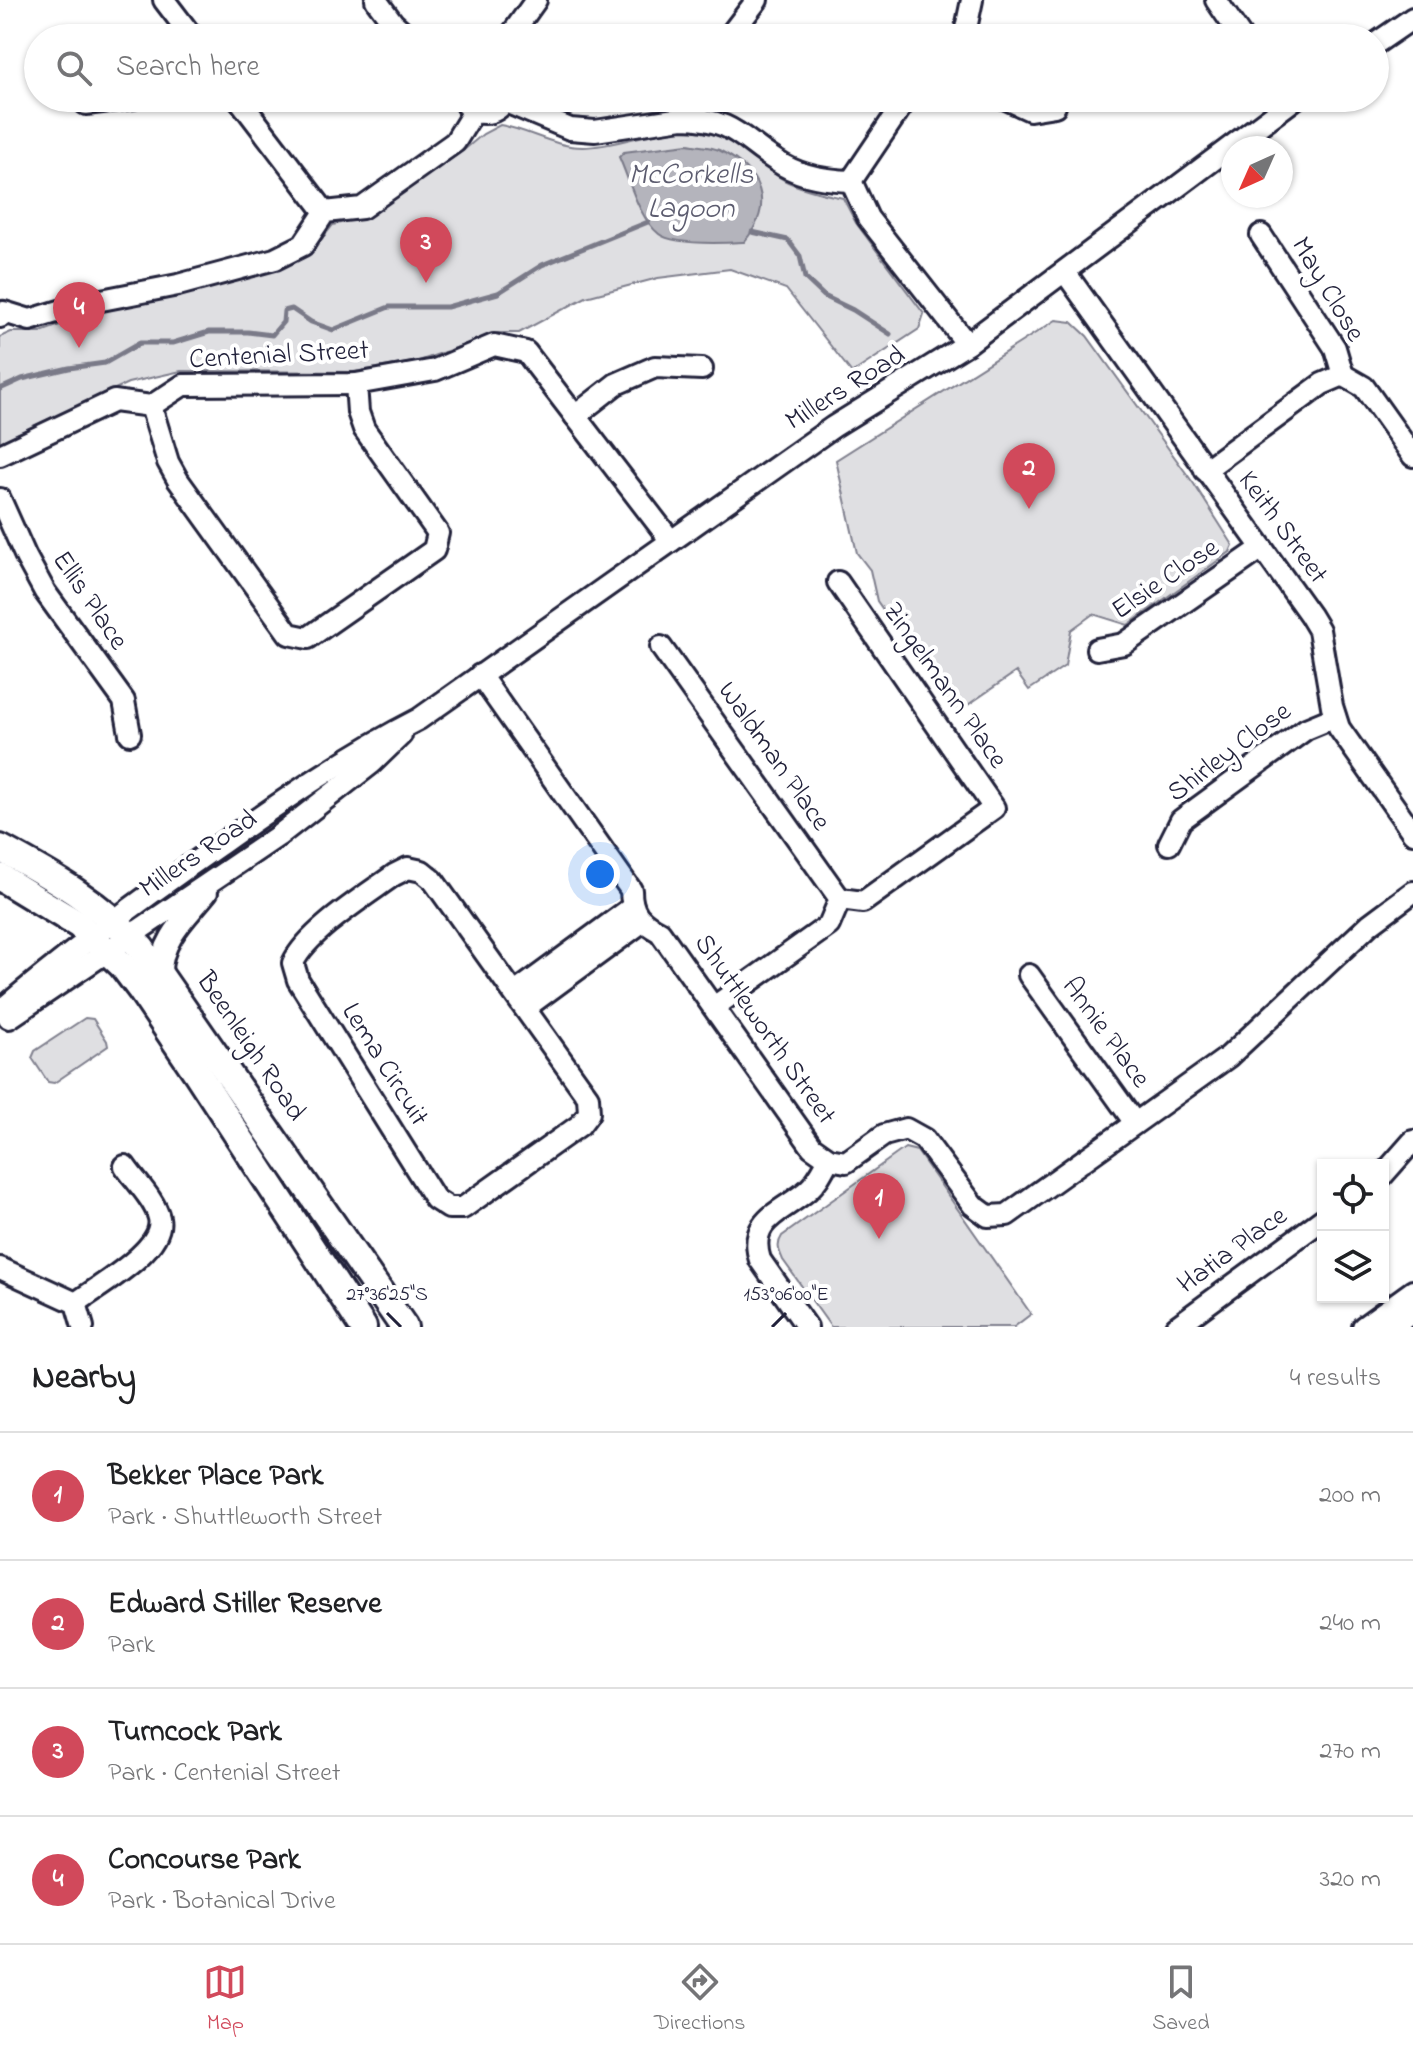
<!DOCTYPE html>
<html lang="en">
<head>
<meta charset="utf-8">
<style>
	:root { --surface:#fff; --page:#f2f2f2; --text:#202124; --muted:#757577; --line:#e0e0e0; --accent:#d1495b }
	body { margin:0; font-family:"Indie Flower",sans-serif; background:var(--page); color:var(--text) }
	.controls { position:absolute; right:24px; bottom:24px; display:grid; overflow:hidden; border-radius:0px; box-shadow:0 2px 6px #0004 }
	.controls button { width:72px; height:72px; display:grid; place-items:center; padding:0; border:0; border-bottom:2px solid var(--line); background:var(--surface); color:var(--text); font:40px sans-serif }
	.compass { position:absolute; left:1221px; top:136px; width:72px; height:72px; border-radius:50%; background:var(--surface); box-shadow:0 2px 6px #0004; rotate:225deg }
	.you { position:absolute; left:600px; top:874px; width:28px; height:28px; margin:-20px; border:6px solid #fff; border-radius:50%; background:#1a73e8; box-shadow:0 0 0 12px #1a73e833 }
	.badge { display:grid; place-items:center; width:52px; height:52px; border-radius:50%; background:var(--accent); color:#fff; font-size:26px; font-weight:700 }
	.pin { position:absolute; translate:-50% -66px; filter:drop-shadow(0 2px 4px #0008) }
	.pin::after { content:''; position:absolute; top:42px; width:28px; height:24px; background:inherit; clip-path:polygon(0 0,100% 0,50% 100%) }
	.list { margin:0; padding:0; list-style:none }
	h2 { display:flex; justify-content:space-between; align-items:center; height:104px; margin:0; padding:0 32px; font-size:34px }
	h2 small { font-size:26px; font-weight:400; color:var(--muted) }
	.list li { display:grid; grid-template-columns:52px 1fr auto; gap:24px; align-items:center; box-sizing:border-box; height:128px; padding:0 32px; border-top:2px solid var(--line) }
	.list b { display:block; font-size:30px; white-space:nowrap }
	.list p { margin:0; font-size:26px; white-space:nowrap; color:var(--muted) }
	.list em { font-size:26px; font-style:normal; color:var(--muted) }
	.icon { flex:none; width:44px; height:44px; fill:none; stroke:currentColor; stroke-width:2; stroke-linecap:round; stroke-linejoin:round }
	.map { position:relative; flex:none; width:1413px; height:1327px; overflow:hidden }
	.search { position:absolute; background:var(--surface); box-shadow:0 2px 6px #0004; left:24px; right:24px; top:24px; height:88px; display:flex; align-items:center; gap:20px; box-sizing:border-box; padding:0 28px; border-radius:44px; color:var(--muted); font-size:30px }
	.sheet { height:616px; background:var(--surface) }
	nav { display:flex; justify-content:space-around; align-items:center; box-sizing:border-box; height:112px; border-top:2px solid var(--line); background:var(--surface); font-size:22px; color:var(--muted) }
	nav a { display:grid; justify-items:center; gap:4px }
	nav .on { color:var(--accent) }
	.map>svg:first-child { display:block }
</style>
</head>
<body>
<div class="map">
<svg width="1413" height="1327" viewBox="0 0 1413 1327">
	<rect width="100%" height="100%" fill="#fff"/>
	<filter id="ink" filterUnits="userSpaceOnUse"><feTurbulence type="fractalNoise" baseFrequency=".0125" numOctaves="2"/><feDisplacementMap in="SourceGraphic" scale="16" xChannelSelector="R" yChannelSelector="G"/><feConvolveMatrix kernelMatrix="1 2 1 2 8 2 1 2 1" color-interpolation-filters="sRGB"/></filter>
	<g filter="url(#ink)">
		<g fill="#dfdfe2" stroke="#80808e" stroke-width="2">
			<path d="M500,125c29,5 54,22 83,22 40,0 91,-27 129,-15 27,9 48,34 72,48 17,9 40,14 59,18l13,25 68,91 -5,15 -67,44 -66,-84 -56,-20 -72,9 -72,19 -67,36h-21l-79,28 -65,11 -173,-1 -53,12 -128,59v-105l11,-5h30l49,-18 184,-45 26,-13 21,-16 12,-15 37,-10 94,-65 19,-16z"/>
			<path d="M1056,320l16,2 15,14 107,148 39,61 -3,7 -102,73 -35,-11 -22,16 -6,36 -36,24 -13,-18 -60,41 -79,-112 -7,-31 -13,-17 -21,-93z"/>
			<path d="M85,1018l8,1 14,22 1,5 -54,37 -6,-1 -16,-24 3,-7z"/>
			<path d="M905,1148l12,3 114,163 -17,13h-183l-48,-67c-4,-9 -7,-15 -1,-24z"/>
		</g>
		<path fill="#b4b4bc" stroke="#7a7a88" stroke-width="2" d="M688,144c9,2 22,2 31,6 42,21 57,54 25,92 -19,1 -70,4 -85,-8 -21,-17 -29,-53 -40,-77l5,-5z"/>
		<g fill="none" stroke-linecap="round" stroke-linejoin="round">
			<g stroke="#7a7a88" stroke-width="5">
				<path d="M752,232l36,8 12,16 5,22 19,18 29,14 37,24"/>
				<path d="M0,389l22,-10 47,-11 36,-5 35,-20h33l36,-11h39l24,3 11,-13 1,-11 8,-2 19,13 22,8 56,-23h58l51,-14 44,-28 106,-43"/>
			</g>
			<defs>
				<g id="minor">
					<path d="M164,0l29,38"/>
					<path d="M376,0l17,23 17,15"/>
					<path d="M1216,0l26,38"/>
					<path d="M509,38l27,-38"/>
					<path d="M728,38l29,-38"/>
					<path d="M964,38l8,-38"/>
					<path d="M1375,44l38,-26"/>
					<path d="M238,98l87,114"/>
					<path d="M462,98c11,20 34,20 45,0"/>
					<path d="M1004,98l26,12 25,-4"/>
					<path d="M506,102l64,27 25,2 87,-13c54,1 60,23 101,47 21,12 44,15 68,16l17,37 99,126"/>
					<path d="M86,104l47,-6"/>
					<path d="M696,118l3,-20"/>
					<path d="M851,181l56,-83"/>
					<path d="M1261,235l74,113 8,27"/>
					<path d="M1065,272l245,343 9,15 13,76 7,22 74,105"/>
					<path d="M0,317l4,-5 26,8 56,-17 92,-18 97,-26 28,-14 22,-33 37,-4 93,-66 19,-31"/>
					<path d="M151,406l17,56 10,18 111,154 19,4 126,-88 4,-17 -74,-104 -6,-17 -2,-28"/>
					<path d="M575,416l41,-32 39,-17 47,2"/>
					<path d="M0,455l114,-54 37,5 32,-21 173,-1 79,-14 59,-25 32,7 145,189"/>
					<path d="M1205,470l117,-86 21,-9 21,12 49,69"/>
					<path d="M0,499l26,58 19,35 79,109 6,33"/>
					<path d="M661,647l179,252"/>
					<path d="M1097,649l27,-5 138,-96"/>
					<path d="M480,675l151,215c0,23 9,31 29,42l152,215 17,12 17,3 38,-27 22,-6 18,10 49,66 15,11 19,-1 221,-158 142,-133 43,-32"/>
					<path d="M1169,844l12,-24 125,-91 29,-12"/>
					<path d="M408,868l14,3 11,9 155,217 1,16 -9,12 -117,83h-14l-14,-9 -137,-219 -5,-17c14,-31 72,-67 101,-88z"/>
					<path d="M161,974c-1,-34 26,-57 46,-82"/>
					<path d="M1029,975l106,148"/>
					<path d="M515,993l116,-85"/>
					<path d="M714,1007l115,-82 11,-26 23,3 131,-94 -156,-226"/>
					<path d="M525,1008l117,-86"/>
					<path d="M0,1011c69,-59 143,-113 218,-165 66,-46 130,-91 201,-127l414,-292 134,-83 329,-246"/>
					<path d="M9,1018l269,-182 94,-73 29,-28"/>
					<path d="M1383,1175l30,-34"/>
					<path d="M0,1268l76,35 7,24"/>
					<path d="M76,1303c22,-17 90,-54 83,-85 -4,-18 -24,-37 -34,-52"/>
					<path d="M807,1327l-47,-67c-13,-41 23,-48 48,-70 10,-9 15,-20 21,-31"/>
					<path d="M1176,1327l147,-108"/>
					<path d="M1363,1327l50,-36"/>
					<path d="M1391,1327l22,-15"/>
				</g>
				<g id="major">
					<path d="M0,848c52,28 102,56 141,100l263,379"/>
					<path d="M0,877l79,48 43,40 19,25 56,83 166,254"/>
				</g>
			</defs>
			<use href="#minor" stroke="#22223b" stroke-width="26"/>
			<use href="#major" stroke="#22223b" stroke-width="32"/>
			<use href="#minor" stroke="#fff" stroke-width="20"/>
			<use href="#major" stroke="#fff" stroke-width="26"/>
		</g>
	</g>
	<path fill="none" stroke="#22223b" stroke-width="3" d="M387,1313l14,14M772,1327l14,-14"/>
	<g text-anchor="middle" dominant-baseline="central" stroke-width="8" stroke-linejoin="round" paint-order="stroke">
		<g font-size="28" fill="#22223b" stroke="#fff">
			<text transform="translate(1327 290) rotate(59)">May Close</text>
			<text transform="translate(279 356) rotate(-3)">Centenial Street</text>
			<text transform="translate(846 389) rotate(-32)">Millers Road</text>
			<text transform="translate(1282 528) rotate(54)">Keith Street</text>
			<text transform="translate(1166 580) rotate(-34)">Elsie Close</text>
			<text transform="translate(89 601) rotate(56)">Ellis Place</text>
			<text transform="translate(944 686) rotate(55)">Zingelmann Place</text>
			<text transform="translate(1230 753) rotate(-37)">Shirley Close</text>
			<text transform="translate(773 757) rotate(55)">Waldman Place</text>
			<text transform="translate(199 855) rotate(-34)">Millers Road</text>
			<text transform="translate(764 1030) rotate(55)">Shuttleworth Street</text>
			<text transform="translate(1105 1033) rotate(54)">Annie Place</text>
			<text transform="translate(250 1047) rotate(56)">Beenleigh Road</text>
			<text transform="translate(384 1065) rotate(58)">Lema Circuit</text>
			<text transform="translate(1233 1251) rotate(-36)">Hatia Place</text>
		</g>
		<g font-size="30" font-style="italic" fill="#5c5c6f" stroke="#fff">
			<text x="691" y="176">McCorkells<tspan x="691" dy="34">Lagoon</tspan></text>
		</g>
	</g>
	<g font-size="20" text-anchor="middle" fill="#22223b" stroke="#fff" stroke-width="8" stroke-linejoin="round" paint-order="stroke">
		<text x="786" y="1300">153°06'00"E</text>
		<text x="387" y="1300">27°36'25"S</text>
	</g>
</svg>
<div class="controls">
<button><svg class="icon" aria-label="locate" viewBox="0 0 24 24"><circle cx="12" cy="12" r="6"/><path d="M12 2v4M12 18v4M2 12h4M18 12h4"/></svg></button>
<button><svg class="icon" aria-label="layers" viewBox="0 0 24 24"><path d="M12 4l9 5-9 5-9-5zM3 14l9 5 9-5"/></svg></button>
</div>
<svg class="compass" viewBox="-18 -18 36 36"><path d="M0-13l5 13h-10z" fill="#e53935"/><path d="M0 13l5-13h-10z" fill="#757577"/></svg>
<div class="you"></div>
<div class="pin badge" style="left:879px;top:1239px">1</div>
<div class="pin badge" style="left:1029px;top:509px">2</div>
<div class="pin badge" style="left:426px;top:283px">3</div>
<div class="pin badge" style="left:79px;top:348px">4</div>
<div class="search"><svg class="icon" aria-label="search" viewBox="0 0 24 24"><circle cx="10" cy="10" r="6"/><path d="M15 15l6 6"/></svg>Search here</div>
</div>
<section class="sheet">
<h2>Nearby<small>4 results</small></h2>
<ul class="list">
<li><span class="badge">1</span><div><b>Bekker Place Park</b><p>Park · Shuttleworth Street</p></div><em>200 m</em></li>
<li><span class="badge">2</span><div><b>Edward Stiller Reserve</b><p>Park</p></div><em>240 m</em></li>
<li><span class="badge">3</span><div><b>Turncock Park</b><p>Park · Centenial Street</p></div><em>270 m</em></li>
<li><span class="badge">4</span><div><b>Concourse Park</b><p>Park · Botanical Drive</p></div><em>320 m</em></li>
</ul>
</section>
<nav>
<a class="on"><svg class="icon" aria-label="map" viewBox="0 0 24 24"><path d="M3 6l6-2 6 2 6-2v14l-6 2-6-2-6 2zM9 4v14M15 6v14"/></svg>Map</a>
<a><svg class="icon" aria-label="directions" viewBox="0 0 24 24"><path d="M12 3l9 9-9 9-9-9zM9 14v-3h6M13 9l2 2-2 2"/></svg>Directions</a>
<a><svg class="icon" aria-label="saved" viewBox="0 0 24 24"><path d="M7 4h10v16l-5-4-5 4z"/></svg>Saved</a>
</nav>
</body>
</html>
